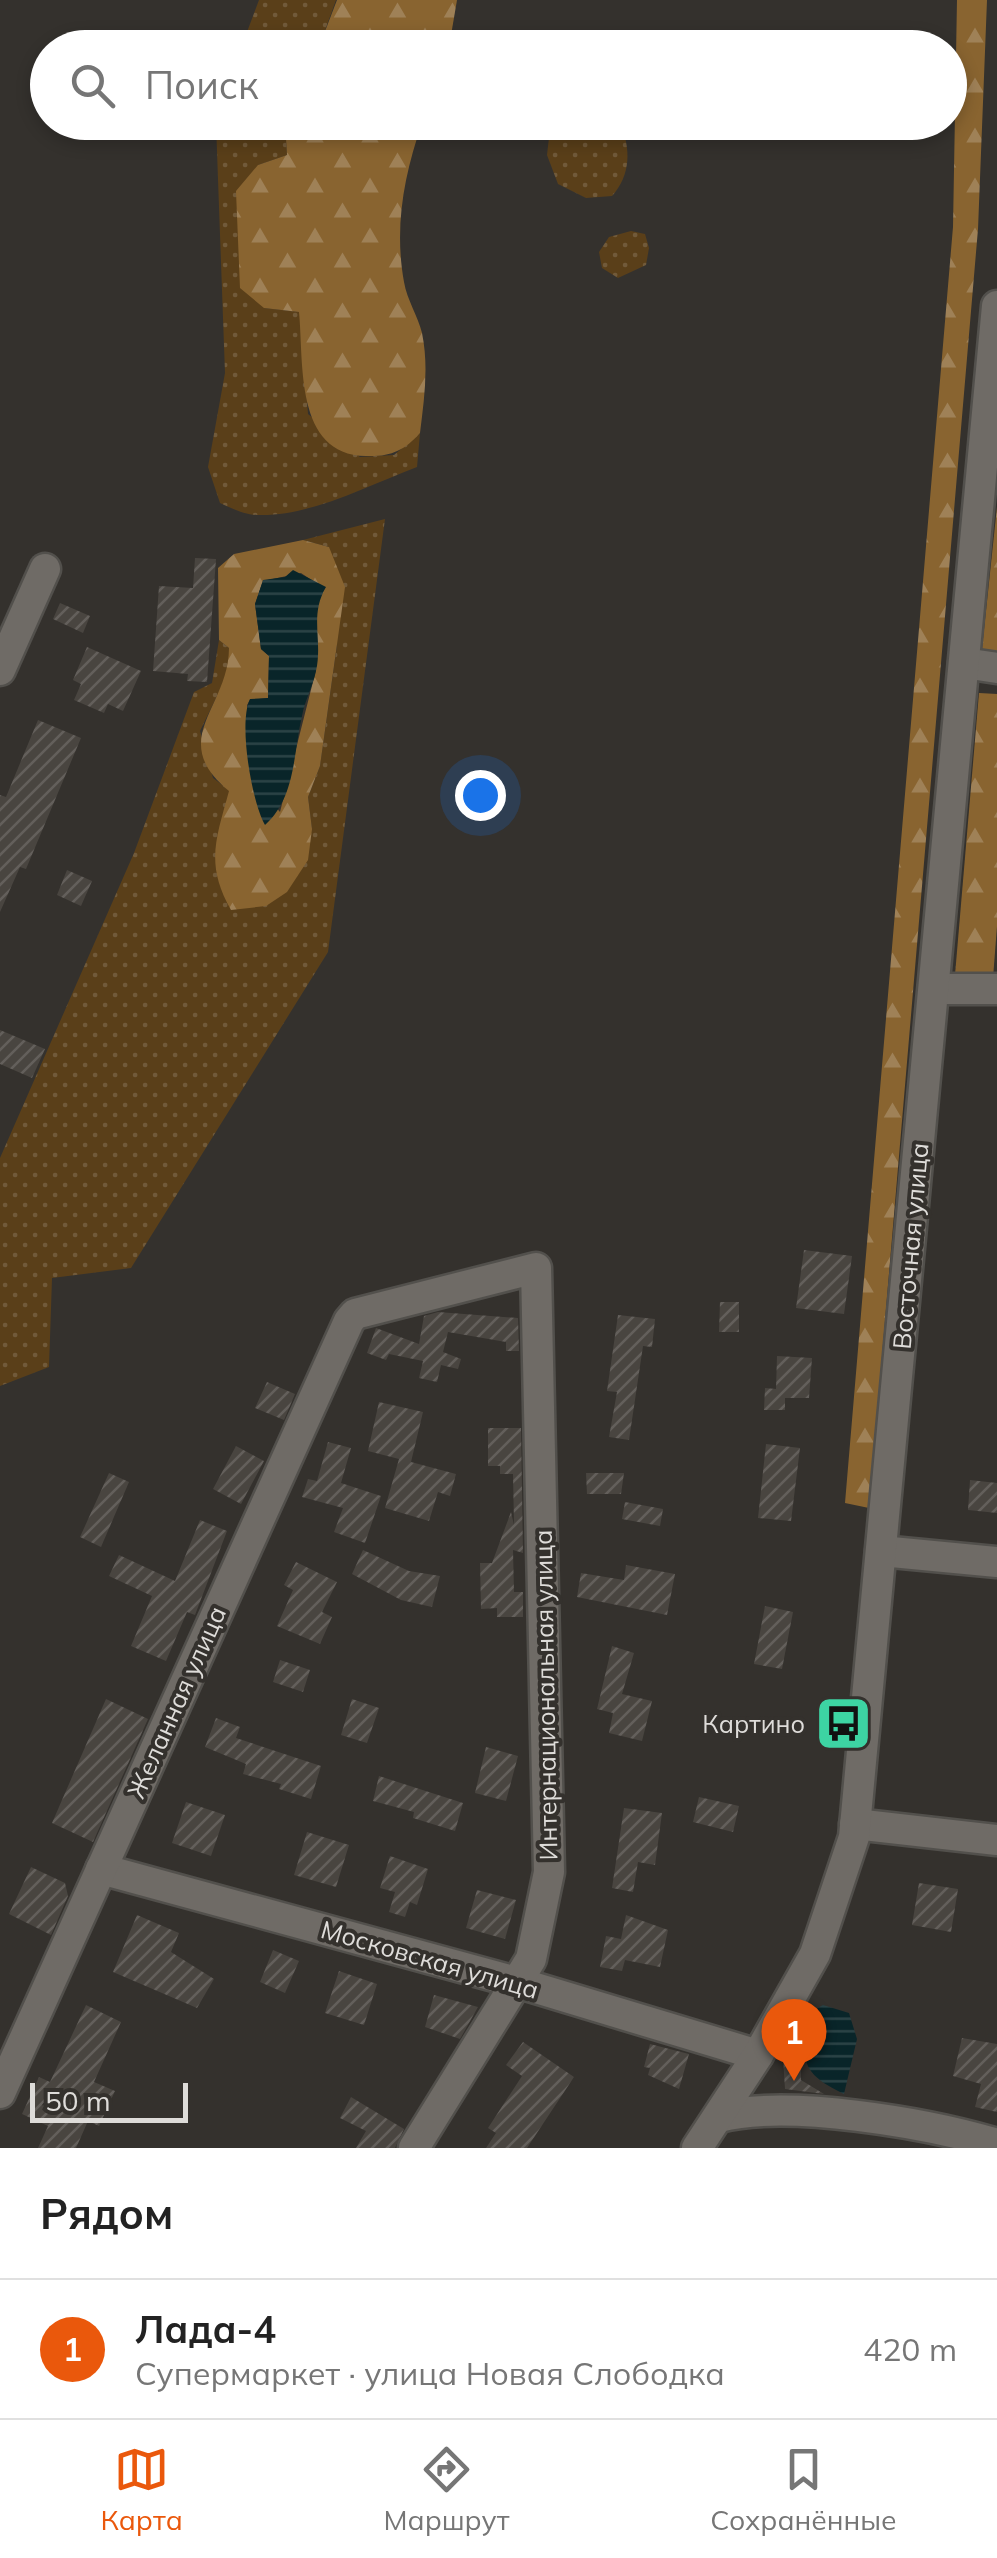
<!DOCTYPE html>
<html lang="ru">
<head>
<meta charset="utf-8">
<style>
	:root { --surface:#fff; --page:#f2f2f2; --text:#222; --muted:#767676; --line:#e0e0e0; --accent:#ea580c }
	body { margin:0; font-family:Mulish,sans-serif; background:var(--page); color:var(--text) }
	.scale { position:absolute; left:30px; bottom:25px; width:158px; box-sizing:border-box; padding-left:10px; border:5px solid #dedcd9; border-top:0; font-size:28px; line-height:35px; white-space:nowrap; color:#dedcd9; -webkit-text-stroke:8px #34312d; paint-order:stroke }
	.you { position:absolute; left:480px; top:795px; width:35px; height:35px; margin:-25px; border:8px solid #fff; border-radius:50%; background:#1a73e8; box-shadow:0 0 0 15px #1a73e833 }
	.badge { display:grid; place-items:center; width:65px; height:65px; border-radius:50%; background:var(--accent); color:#fff; font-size:32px; font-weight:700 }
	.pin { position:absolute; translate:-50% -82px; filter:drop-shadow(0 2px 5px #0008) }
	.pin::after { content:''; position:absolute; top:52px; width:35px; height:30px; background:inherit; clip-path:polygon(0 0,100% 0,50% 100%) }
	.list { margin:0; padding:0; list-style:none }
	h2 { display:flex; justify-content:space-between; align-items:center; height:130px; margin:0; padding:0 40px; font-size:42px }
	h2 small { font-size:32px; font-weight:400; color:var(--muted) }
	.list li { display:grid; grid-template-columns:65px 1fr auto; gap:30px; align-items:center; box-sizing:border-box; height:140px; padding:0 40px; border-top:2px solid var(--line) }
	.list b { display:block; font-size:38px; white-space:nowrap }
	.list p { margin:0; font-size:32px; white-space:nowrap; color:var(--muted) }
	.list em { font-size:32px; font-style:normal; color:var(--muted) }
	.icon { flex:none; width:55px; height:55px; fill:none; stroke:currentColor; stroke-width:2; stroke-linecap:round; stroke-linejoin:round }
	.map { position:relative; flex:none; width:997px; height:2148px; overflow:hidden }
	.search { position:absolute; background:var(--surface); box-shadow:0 5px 15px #0003; left:30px; right:30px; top:30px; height:110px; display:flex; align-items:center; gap:25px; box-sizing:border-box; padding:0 35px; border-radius:55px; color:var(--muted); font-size:38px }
	.sheet { height:270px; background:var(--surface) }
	nav { display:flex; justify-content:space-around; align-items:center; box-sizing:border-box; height:140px; border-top:2px solid var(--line); background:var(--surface); font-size:28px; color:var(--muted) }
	nav a { display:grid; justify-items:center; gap:5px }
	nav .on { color:var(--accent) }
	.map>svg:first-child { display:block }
</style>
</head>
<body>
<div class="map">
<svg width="997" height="2148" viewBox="0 0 997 2148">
	<defs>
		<pattern id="grass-dots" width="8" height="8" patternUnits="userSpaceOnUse" patternTransform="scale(2.5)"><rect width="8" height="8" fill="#5a3f19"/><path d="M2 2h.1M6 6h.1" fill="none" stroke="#715a3a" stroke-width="1.8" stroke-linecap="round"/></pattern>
		<pattern id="forest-firs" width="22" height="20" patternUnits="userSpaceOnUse" patternTransform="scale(2.5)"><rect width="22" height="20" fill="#896430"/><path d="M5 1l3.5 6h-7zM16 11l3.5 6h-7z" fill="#9f8157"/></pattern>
		<pattern id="water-rules" width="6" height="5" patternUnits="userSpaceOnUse" patternTransform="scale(2.5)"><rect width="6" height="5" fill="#092529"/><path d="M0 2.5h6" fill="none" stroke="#2c4447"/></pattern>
		<pattern id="building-hatch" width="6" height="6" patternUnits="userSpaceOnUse" patternTransform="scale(2.5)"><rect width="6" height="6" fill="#494540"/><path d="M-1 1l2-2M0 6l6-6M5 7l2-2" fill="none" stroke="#635f5b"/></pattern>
	</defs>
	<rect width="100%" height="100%" fill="#34312d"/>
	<g fill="url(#grass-dots)">
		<path d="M259,0h77l-17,47 -78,1z"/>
		<path d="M216,123h69l2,32 -29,10 6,143 36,4 8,102 52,43 34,-2 26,-22 -3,34c-48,18 -107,50 -160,48 -12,0 -26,-7 -37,-12l-12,-36 17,-94z"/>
		<path d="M557,123h63c11,25 11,52 -8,73l-26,2 -28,-14 -11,-29 3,-26z"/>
		<path d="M631,231l14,3 4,14 -3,17 -28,13 -16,-10 -3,-16 10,-15z"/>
		<path d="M385,519l-57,433 -197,316 -79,10 -3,89 -49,19v-228l134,-305 60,-161 18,-9 7,-43 10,8v23l-29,60 13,47 16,12 83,39 -4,-32 12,-31 17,-121 -8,-98 -26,-7z"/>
	</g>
	<g fill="url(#forest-firs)" fill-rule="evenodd">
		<path d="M337,0h120l-8,47h-130z"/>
		<path d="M957,0h30l-9,229 -109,1279 -24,-5 108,-1276z"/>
		<path d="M285,123h137c-18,52 -28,104 -18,159 3,18 14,34 18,51 7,34 2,67 -2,100 -16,18 -30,24 -54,23 -72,-1 -62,-94 -67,-144l-35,-4 -24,-20 -4,-97 22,-26 29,-10z"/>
		<path d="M997,507v153l-16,-2z"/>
		<path d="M303,540l26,7 16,40 -25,179 -12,31 4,32 -4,31 -21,32 -21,14 -35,4c-26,-46 -15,-71 -2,-119 -63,-52 0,-83 0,-143l-10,-8 -1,-72 16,-14zM301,573l15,10v87l-36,142c-36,-41 -33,-53 -33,-107l3,-5 18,-2 1,-42 -8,-7 -6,-45 8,-23z"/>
		<path d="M979,693l18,1v232l-4,52 -38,-3z"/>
	</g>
	<g fill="url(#water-rules)">
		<path d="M293,570l33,17c-17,29 -3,53 -10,84 -3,15 -11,29 -14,45 -9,38 -6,81 -37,109 -13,-22 -27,-102 -15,-126l18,-1 1,-42 -8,-7 -6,-45 8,-24 22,-3z"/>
		<path d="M823,2005l26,8 8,26 -13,55c-44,-21 -42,-33 -38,-80z"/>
	</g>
	<g fill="url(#building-hatch)">
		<path d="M195,558l21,1 -9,123 -20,-1 1,-7 -35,-3 6,-85 34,2z"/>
		<path d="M60,603l30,13 -7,17 -30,-14z"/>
		<path d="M87,647l54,24 -18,40 -15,-7 -4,9 -30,-13 7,-16 -8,-4z"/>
		<path d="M38,720l43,18 -55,131 -6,-2 -20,45v-117l6,2z"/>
		<path d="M67,870l25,11 -11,25 -24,-11z"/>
		<path d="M0,1030l45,19 -13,29 -32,-14z"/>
		<path d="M804,1250l48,6 -8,58 -48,-6z"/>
		<path d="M720,1302h19v30h-20z"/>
		<path d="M438,1312l80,6 1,33h-13v-9l-58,-10 -5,20 18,7 -3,10 -17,-4 -4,17 -18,-4 4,-17 -34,-7 -3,6 -19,-7 9,-25 43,16 5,-28z"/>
		<path d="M618,1315l37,4 -3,28 -9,-1 -14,94 -20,-3 8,-45 -10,-1z"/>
		<path d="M777,1356l35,2 -3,40h-24v12h-21l1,-22 11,1z"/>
		<path d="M267,1382l28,12 -11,26 -29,-12z"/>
		<path d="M379,1402l44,10 -12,50 45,12 -6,22 -12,-4 -9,29 -44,-13 14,-49 -31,-8z"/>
		<path d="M488,1428h33l2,125 -10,-3 1,42h9v25h-26v-9l-16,1 -1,-46h12l19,-51 3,13 -1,-51h-13v-8h-12z"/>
		<path d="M328,1442l23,6 -10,35 40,13 -16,47 -31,-11 9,-24 -41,-11 6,-18 9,2z"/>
		<path d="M766,1444l34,4 -9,73 -33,-3z"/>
		<path d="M236,1446l28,15 -23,43 -28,-15z"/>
		<path d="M109,1473l20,9 -28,65 -21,-10z"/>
		<path d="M586,1473h38l-3,21h-34z"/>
		<path d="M970,1480l27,3v30l-29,-3z"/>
		<path d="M625,1502l38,7 -3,17 -38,-7z"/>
		<path d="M200,1520l27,11 -32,84 -8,-3 -21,49 -35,-15 21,-50 -43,-20 10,-21 56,26z"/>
		<path d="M363,1550l46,21 31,5 -8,31 -31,-7 -49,-26z"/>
		<path d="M296,1562l41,20 -15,30 10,5 -12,27 -43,-18 16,-36 -9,-5z"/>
		<path d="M626,1565l49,9 -8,41 -90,-18 4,-24 43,7z"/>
		<path d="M765,1606l28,6 -11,57 -28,-5z"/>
		<path d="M612,1646l22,7 -12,41 30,7 -10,40 -33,-8 4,-20 -16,-4z"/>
		<path d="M280,1660l30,10 -7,22 -30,-10z"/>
		<path d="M106,1699l42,20 -55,123 -41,-19z"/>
		<path d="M352,1699l27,9 -12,35 -26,-8z"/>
		<path d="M216,1718l24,9 -4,11 85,28 -10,33 -32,-10 2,-5 -38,-10 3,-10 -41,-17z"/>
		<path d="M486,1747l32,9 -12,45 -31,-8z"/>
		<path d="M379,1776l84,27 -8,28 -42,-13 1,-6 -41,-11z"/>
		<path d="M699,1797l40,9 -6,26 -40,-10z"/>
		<path d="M186,1802l39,13 -14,41 -39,-13z"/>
		<path d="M624,1808l38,5 -7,52 -17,-3 -5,30 -21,-4z"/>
		<path d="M307,1832l42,13 -13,42 -42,-12z"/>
		<path d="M390,1856l38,13 -11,36 -7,-3 -5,15 -16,-5 6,-20 -15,-4z"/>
		<path d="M31,1867l34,16 3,13 -17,39 -42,-21z"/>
		<path d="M919,1883l39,6 -7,43 -39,-7z"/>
		<path d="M477,1890l39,10 -11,39 -39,-11z"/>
		<path d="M137,1915l42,18 -8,19 43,27 -17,29 -84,-36z"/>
		<path d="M626,1915l42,15 -8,37 -35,-7 -3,11 -22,-4 6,-31 15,3z"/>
		<path d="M273,1950l26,11 -14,32 -25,-11z"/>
		<path d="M339,1971l38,13 -13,41 -39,-12z"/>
		<path d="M434,1995l44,12 -18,32 -35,-12z"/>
		<path d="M86,2005l35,17 -27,60 21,9 -16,35 -11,-5 -12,27h-38l10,-22 -26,-12 17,-37 11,5z"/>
		<path d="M962,2038l35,6v68l-22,-5 6,-23 -28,-8z"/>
		<path d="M523,2042l51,35 -47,71h-41l10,-15 -8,-5 34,-52 -16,-11z"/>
		<path d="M650,2044l39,10 -10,35 -31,-14 2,-7 -6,-1z"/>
		<path d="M801,2056v24l23,14 -39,-5 -2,-32z"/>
		<path d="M351,2097l53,32 -9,19h-39l10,-17 -26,-13z"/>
	</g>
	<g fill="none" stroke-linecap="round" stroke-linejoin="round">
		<defs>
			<g id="minor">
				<path d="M964,663l33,5"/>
				<path d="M0,670l45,-101"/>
				<path d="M934,989h63"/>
				<path d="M881,1551l116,11"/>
				<path d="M855,1824l142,16"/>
				<path d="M101,1869l415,113 242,73"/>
				<path d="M0,2093l349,-772 6,-7 181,-46 13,604 -18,87 -117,189"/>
				<path d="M719,2117c69,-18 208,6 278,27"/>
				<path d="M697,2148l61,-93 57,-101 39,-117 143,-1531"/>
			</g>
		</defs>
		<use href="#minor" stroke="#52504c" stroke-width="35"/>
		<use href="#minor" stroke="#6f6b66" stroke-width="30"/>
	</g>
	<defs>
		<symbol id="bus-square" viewBox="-11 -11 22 22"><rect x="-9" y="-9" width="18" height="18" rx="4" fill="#3dd4a3" stroke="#34312d"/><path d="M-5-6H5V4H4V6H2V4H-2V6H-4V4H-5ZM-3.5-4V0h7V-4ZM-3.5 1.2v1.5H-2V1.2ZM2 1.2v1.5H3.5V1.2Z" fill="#111"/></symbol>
	</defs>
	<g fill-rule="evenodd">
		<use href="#bus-square" x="812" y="1692" width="63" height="63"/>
	</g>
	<g text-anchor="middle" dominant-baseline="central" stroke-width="8" stroke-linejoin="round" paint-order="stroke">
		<g font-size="25" fill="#dedcd9" stroke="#34312d">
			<text transform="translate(910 1246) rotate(-85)">Восточная улица</text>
			<text transform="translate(545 1695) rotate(-91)">Интернациональная улица</text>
			<text transform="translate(176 1702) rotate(-66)">Желанная улица</text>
			<text transform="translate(430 1959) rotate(16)">Московская улица</text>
		</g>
		<g font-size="25" fill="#dedcd9" stroke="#34312d" text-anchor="end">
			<text x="805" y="1723">Картино</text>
		</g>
	</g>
</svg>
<div class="scale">50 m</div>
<div class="you"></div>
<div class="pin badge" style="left:794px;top:2081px">1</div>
<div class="search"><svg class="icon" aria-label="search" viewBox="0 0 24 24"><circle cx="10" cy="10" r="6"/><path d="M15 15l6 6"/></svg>Поиск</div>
</div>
<section class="sheet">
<h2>Рядом<small></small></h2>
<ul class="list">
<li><span class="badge">1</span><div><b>Лада-4</b><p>Супермаркет · улица Новая Слободка</p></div><em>420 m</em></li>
</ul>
</section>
<nav>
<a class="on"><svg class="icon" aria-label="map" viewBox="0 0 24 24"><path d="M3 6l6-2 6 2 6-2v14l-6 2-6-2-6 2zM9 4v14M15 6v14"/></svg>Карта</a>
<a><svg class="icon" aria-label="directions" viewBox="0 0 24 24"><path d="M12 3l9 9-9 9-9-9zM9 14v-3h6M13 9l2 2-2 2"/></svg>Маршрут</a>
<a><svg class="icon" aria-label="saved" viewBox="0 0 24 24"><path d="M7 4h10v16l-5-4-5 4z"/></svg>Сохранённые</a>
</nav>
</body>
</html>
